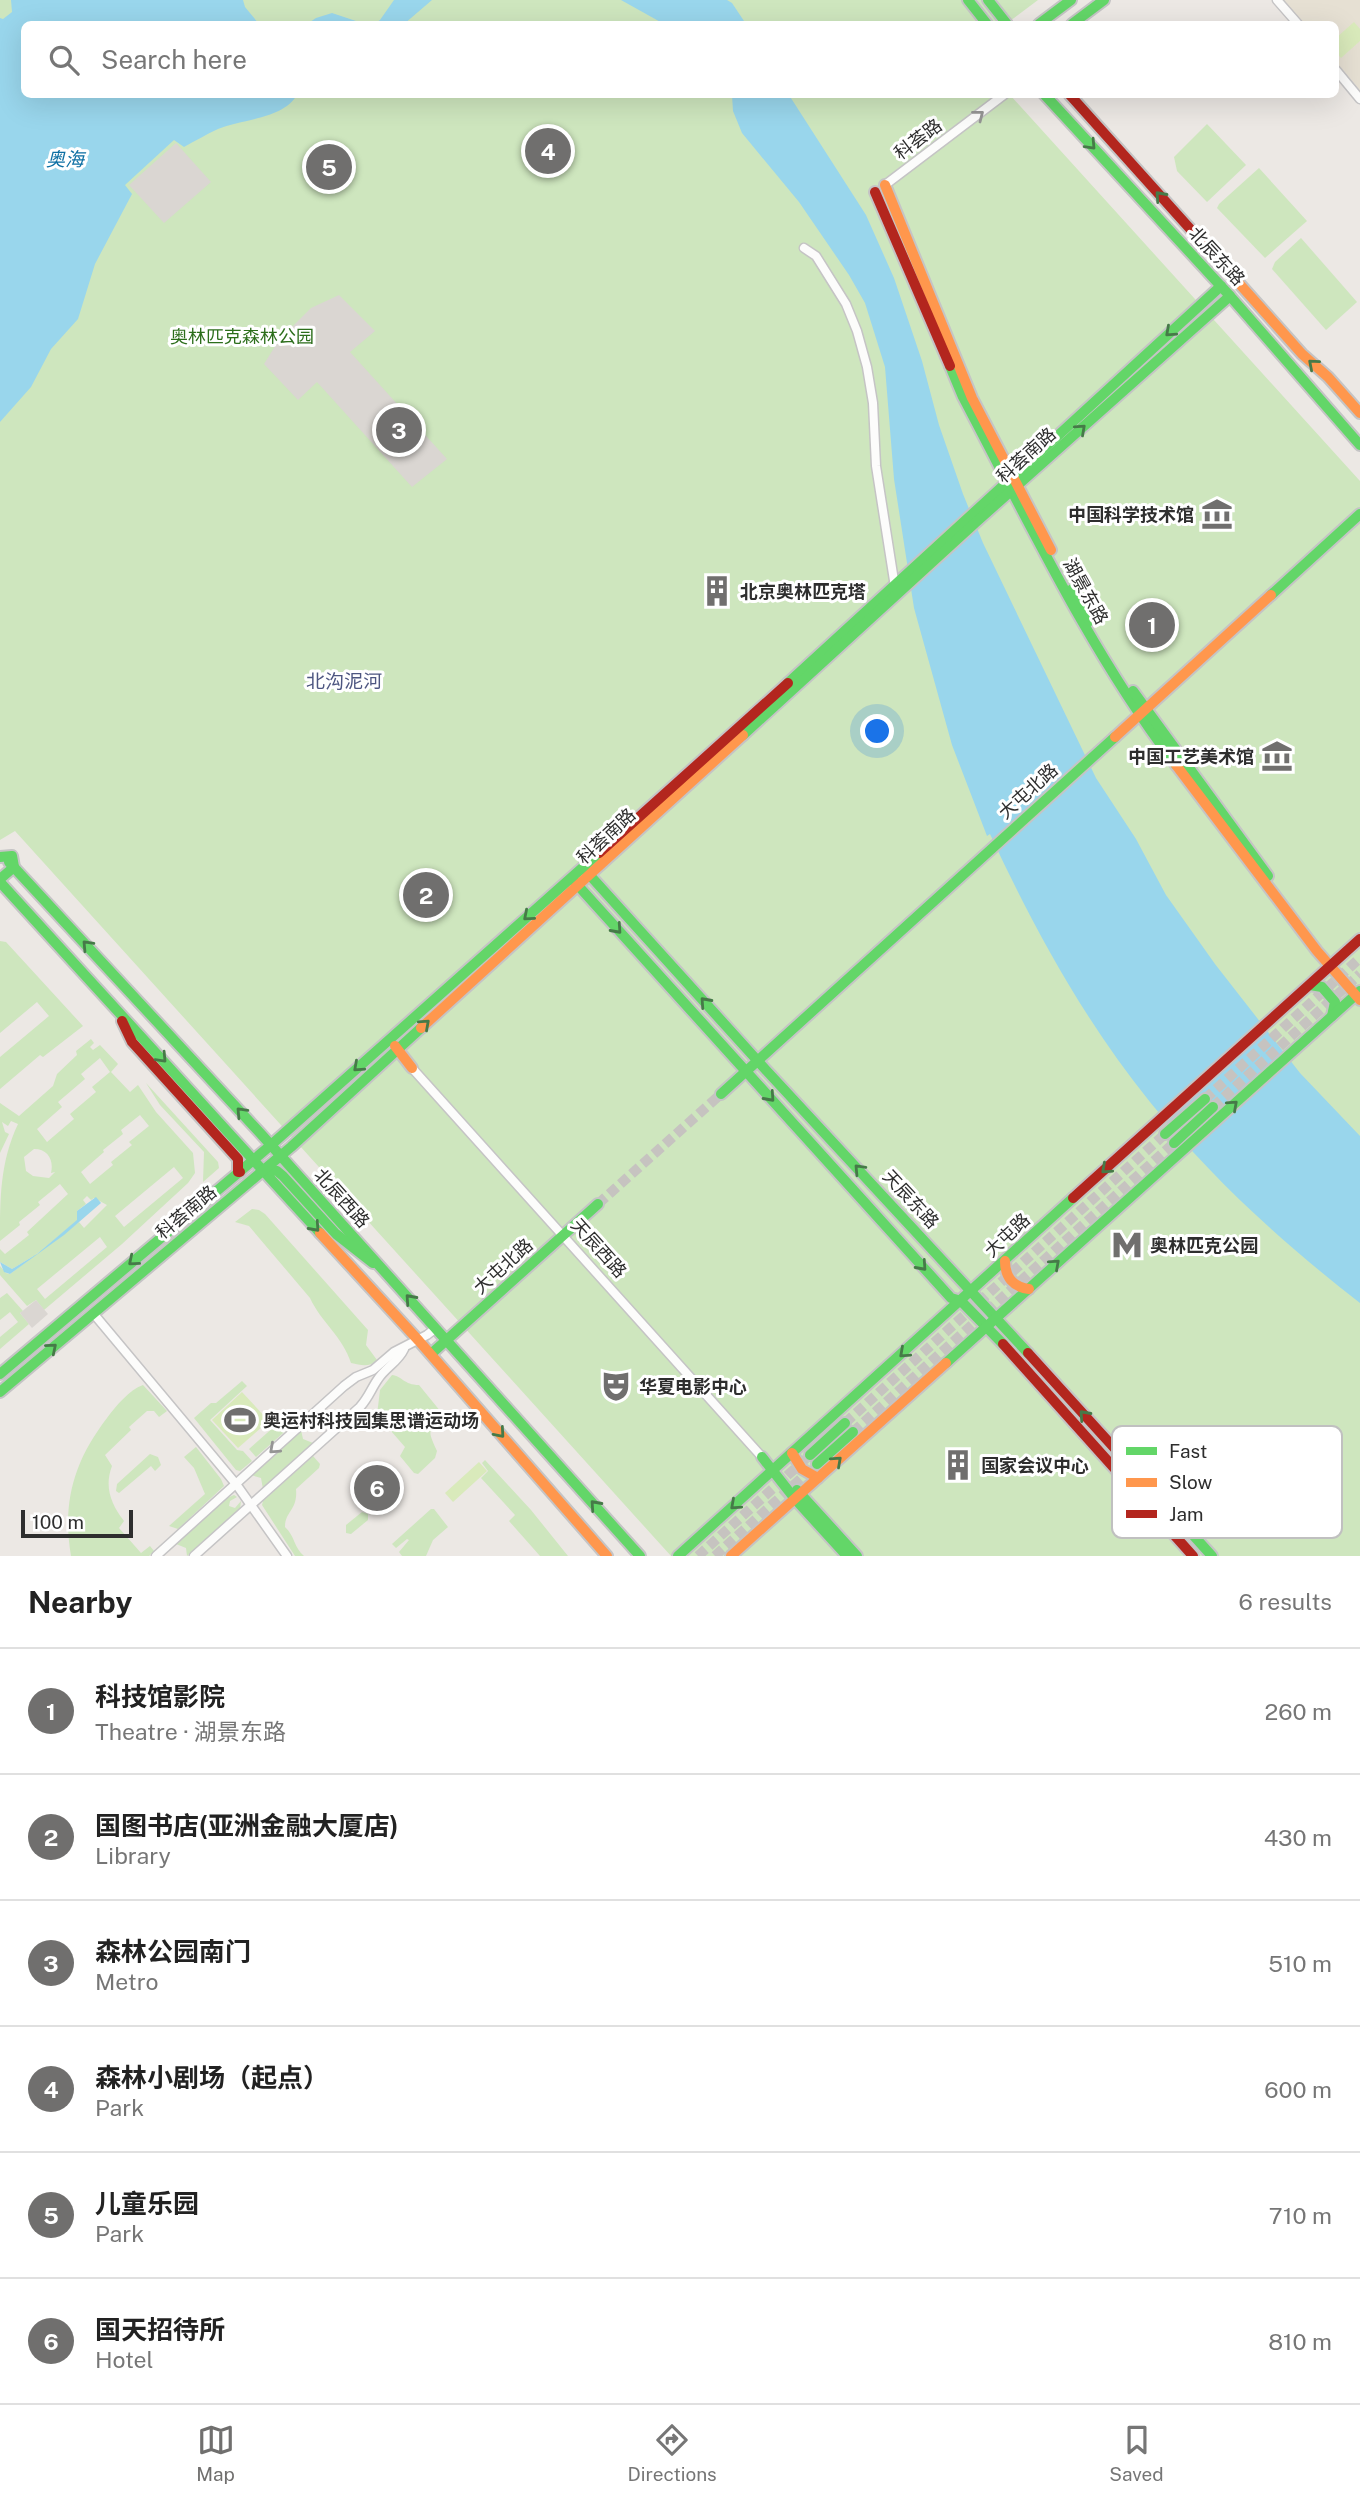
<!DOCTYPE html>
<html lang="en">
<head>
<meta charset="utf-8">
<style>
	:root { --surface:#fff; --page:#f6f6f6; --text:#222; --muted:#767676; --line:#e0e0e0; --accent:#706f6e }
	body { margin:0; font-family:"Public Sans","Noto Sans SC",sans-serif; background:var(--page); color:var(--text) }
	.scale { position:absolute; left:21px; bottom:18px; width:112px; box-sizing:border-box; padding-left:7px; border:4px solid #2e2e2e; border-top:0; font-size:19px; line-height:24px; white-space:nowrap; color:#2e2e2e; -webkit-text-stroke:5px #fff; paint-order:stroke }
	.you { position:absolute; left:878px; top:732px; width:24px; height:24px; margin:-18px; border:5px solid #fff; border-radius:50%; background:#1a73e8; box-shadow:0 0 0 10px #1a73e833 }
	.badge { display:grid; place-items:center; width:46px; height:46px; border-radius:50%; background:var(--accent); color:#fff; font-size:23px; font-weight:700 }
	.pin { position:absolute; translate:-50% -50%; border:4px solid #fff; box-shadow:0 2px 7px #0006 }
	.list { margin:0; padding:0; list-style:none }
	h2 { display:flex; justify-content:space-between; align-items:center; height:91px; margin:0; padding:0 28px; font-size:30px }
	h2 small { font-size:23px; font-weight:400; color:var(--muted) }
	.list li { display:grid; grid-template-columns:46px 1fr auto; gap:21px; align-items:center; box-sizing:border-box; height:126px; padding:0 28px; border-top:2px solid var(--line) }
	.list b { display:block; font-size:26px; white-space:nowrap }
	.list p { margin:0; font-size:23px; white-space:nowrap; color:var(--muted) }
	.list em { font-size:23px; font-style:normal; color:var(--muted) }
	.icon { flex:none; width:38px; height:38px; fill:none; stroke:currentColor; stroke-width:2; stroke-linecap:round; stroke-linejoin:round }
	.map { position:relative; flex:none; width:1360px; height:1556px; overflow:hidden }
	.search { position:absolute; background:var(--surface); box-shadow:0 7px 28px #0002; left:21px; right:21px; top:21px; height:77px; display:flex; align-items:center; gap:18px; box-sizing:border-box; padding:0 24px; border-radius:10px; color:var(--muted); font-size:26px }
	.sheet { height:847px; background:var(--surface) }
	nav { display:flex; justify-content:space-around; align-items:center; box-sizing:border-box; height:98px; border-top:2px solid var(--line); background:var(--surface); font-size:19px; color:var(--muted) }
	nav a { display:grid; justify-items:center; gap:4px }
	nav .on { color:var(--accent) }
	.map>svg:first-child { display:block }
</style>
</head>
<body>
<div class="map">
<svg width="1360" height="1556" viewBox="0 0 1360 1556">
	<rect width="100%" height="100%" fill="#ece8e4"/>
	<path fill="#e6e0d3" d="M1283,0h77v90l-24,-28v-38h-32z"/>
	<g fill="#cee6be" fill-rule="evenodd">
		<path d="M0,0h1038l-32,24h-982v70l986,1 350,386v1075h-689l-656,-725 -15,9z"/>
		<path d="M1207,124l39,41 -39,37 -30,-31 -3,-14z"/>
		<path d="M1259,168l48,53 -42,37 -48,-50 2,-4z"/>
		<path d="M1301,238l56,64 -31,28 -54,-61 3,-7z"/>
		<path d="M0,941l6,1 77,84 -40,31 -3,-2 -40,34v-32l49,-41 -12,-14 -37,31z"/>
		<path d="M91,1039l3,4 -4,4 3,3 7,-5 18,19 -7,8 19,20 8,-7 18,27 37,41 2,20 -7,10 -66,61 -78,66 -8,-10 -9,6 -27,-31v-9l6,7 4,1 69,-52 5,6 23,-23 -13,-7 -3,2 -4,-4 -4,4 3,4 -9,7 1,9 -41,34 -25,15 -12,-7v-13l5,5 24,-19 -2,-3 41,-38 -8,-10 -22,18 2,3 -21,17 1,3 -20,16c0,-43 0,-79 18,-117l-7,-3 -3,5 -6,-4 3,10 4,2 -9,19v-50l19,13 34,-30 4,-12 20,-19 -1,-4zM100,1058l10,14 -18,15 4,5 -26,22 4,5 -27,23 -10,-13 25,-22 -4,-5 27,-23 -4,-5zM140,1115l9,11 -20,16 3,3 -21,17 2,3 -23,19 -9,-12 23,-20 -1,-2 20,-16 -2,-4zM34,1149c14,0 20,11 17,24l4,-1 -6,6 -16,-2 -7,-5 -2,-14zM174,1167l9,11 -59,49 -9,-11zM100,1237l7,10 -62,52 -8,-10z"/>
		<path d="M146,1083l72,79 1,6 -16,14 1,-30 -44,-47z"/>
		<path d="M216,1199l3,2 -99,85 -7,1z"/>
		<path d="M252,1209l7,1 6,4 103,116 -2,15 11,15c-8,8 -16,5 -26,3 -8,-26 -30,-41 -41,-65l-61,-72 -14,-4z"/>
		<path d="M7,1293l16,18 -3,2 9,11 -29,25v-12l18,-15 -8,-10 -10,8v-22z"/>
		<path d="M392,1375c10,1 12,10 27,10l22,27c-8,24 -17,11 -4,39l-2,7 -17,16 -4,-1 -14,-17 5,-9 -28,-32 3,-25z"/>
		<path d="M242,1381l5,5 -37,34 27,30 6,1 9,10 -12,10 -4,-1 -42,-52 17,-15h5z"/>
		<path d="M143,1385l24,26 -8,6 -5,-6h-7l-18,16 2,3 -26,25 7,11c-8,21 -1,38 12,55l-5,7 22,25 9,-7 4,5 -5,5h-78c-9,-54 3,-95 36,-138 9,-12 22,-28 36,-33z"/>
		<path d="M290,1409l9,10 -43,38 -7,-8 35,-31 -2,-3z"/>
		<path d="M301,1430l2,9 10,4 -50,46 -2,-11 -10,-3z"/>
		<path d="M196,1447l25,32 3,7 -46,43 -9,-3 36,-32 -11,-26 -10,-11z"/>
		<path d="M150,1454l8,3 3,8 -6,6 -4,-5 -32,27 -3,-2 1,-7z"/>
		<path d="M313,1456l7,8 -1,4 -23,21c2,21 -11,22 -11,38 10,9 9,21 19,29h-9l-33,-51 1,-4z"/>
		<path d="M485,1460l46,50 37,46h-28l-31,-35 6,-6 -34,-37 7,-7 -6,-8z"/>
		<path d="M234,1495l3,2 -7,4 -1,5 6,2 6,-7 -1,8 -53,47 -1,-8 -10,-4 51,-46z"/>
		<path d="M431,1509h3l14,18 -15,13 -7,16h-24l-3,-4 10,-12 -2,-1 -11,9 -4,-4z"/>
		<path d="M362,1512l6,2v6l-17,14 -5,-1v-8z"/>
	</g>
	<g fill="#d9eabb">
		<path d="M1354,22l6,7v12l-19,17 -5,-6v-14z"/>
		<path d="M242,1392l27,29 -31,27 -26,-28z"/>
		<path d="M479,1462l8,9 -34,31 -8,-9z"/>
	</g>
	<g fill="#dad6d2">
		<path d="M176,143l35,39 -47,41 -35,-38z"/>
		<path d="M339,295l36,36 -25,21 97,107 -35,28 -95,-105 -19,18 -34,-36 15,-24 32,-32z"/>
		<path d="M36,1300l12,14 -16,14 -12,-15z"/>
	</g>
	<g fill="#99d6ec">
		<path d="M11,0h232l2,7 14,17h-235v70l273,1c-14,24 -55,24 -79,34 -11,5 -23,12 -34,18l-10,-7 -49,45 7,9 -37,70 -17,55 -27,30 -20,38 -31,35v-404l3,1 9,-7z"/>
		<path d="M394,0h38l-28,24h-30l6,-4z"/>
		<path d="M621,0h106l5,3 14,21h-82z"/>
		<path d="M332,13l33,11h-58l9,-6z"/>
		<path d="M732,95h57l77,120 28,63 28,83 17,64 24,69 20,49 113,235 40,61 30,56 49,69 85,109 60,63v167c-76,-59 -149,-125 -210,-201 -66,-82 -116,-173 -160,-268l-3,2 -35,-91 -38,-137 -20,-129 -9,-112 -20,-64 -16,-28 -50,-73 -57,-69 -9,-22z"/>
		<path d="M96,1197l5,6 -37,32 -54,39 -6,-2 -4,-10 12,7 25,-15 40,-34v-9z"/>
	</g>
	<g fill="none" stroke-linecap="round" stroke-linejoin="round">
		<g stroke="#c6c3c0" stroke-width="10" stroke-dasharray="10 5" stroke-linecap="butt">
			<path d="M1205,1099l155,-141"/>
			<path d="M1213,1107l147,-133"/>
			<path d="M598,1204l123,-110"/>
			<path d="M845,1423l320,-289"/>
			<path d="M853,1432l321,-289"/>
			<path d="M698,1556l112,-101"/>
			<path d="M715,1556l100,-90"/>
		</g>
		<defs>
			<g id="street">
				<path d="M1277,0l21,24"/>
				<path d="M1336,70l24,29"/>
				<path d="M885,185l120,-91"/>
				<path d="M804,248l12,8 30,48 11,27 10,36 6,36 3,63 19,121"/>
				<path d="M412,1068l350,389"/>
				<path d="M93,1313l143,171 51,72"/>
				<path d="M156,1556l188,-170 12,-9 17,-7 21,-18 33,-17 9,-7"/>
				<path d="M194,1556l166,-149c9,-10 11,-18 18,-28 8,-12 20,-17 26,-30"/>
			</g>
			<g id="fast">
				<path d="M968,0l19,24"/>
				<path d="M988,0l19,24"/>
				<path d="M1039,24l32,-24"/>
				<path d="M1072,24l32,-24"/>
				<path d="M1044,94l186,202 130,149"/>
				<path d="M950,366l13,31c66,125 127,255 213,368"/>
				<path d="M1072,589l18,32"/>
				<path d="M1271,595l89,-81"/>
				<path d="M788,683l433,-397"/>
				<path d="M1133,691l135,185"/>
				<path d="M743,735l232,-212 255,-227"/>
				<path d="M0,857l12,-1 2,11 -14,12"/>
				<path d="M9,862l252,272 379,422"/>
				<path d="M586,871l179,198 263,284"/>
				<path d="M573,880l378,418 10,3 42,43"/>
				<path d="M0,882l320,351"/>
				<path d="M1310,985l12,2 13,15 -3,14"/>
				<path d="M721,1094l394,-357"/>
				<path d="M1165,1134l40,-35"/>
				<path d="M1174,1143l39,-36"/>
				<path d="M263,1169l14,2 6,5 53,58 37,29"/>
				<path d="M431,1354l167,-150"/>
				<path d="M946,1363l414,-372"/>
				<path d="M0,1374l271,-229 328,-292"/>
				<path d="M0,1392l291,-245 130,-119"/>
				<path d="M810,1455l35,-32"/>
				<path d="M762,1457l33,42 52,57"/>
				<path d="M817,1464l36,-32"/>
				<path d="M1137,1473l75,83"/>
				<path d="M797,1490l60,66"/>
				<path d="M678,1556l395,-358"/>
			</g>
			<g id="slow">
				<path d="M885,185l87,213 79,152"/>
				<path d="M1228,271l74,83 26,23 32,36"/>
				<path d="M1115,737l156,-142"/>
				<path d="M1176,765l141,186 43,49"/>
				<path d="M421,1028l322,-293"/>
				<path d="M395,1046l17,22"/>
				<path d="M320,1233l99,108 188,215"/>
				<path d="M1005,1261c0,16 8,26 24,28"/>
				<path d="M792,1453l10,16 16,9"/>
				<path d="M731,1556l215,-193"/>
			</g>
			<g id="jam">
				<path d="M1069,94l159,177"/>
				<path d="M875,192l75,174"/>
				<path d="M599,853l189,-170"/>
				<path d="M122,1021l10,21 106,117v13h2"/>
				<path d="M1073,1198l287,-259"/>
				<path d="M1003,1344l190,212"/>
				<path d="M1028,1353l109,120"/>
			</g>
		</defs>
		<use href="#street" stroke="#c5c4c5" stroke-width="11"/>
		<use href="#fast" stroke="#c5c4c5" stroke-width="14"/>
		<use href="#slow" stroke="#c5c4c5" stroke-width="14"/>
		<use href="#jam" stroke="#c5c4c5" stroke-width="14"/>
		<use href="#street" stroke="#fcfcfb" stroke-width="8"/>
		<use href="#fast" stroke="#63d668" stroke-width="10"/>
		<use href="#slow" stroke="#ff974d" stroke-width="10"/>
		<use href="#jam" stroke="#b3261e" stroke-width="10"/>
	</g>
	<defs><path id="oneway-chevron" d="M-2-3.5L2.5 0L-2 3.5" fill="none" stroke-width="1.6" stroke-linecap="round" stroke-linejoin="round" transform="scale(1.75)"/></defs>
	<g stroke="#959594">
		<use href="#oneway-chevron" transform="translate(979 115) rotate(-38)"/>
		<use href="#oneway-chevron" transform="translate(274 1449) rotate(138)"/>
	</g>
	<g stroke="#467a48">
		<use href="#oneway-chevron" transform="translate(1091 145) rotate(47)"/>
		<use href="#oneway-chevron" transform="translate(1160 196) rotate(-132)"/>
		<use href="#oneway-chevron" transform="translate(1170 332) rotate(138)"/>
		<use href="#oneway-chevron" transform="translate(1313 364) rotate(-139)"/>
		<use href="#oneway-chevron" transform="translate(1081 429) rotate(-42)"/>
		<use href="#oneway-chevron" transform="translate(528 916) rotate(139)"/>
		<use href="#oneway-chevron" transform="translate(617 929) rotate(48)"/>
		<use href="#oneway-chevron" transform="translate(87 945) rotate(-133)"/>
		<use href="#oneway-chevron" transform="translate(705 1002) rotate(-132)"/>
		<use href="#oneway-chevron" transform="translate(425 1024) rotate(-42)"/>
		<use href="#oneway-chevron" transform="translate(162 1058) rotate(47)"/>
		<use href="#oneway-chevron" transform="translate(358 1067) rotate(138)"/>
		<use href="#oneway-chevron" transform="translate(770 1097) rotate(48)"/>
		<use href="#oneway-chevron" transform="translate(1233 1105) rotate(-42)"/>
		<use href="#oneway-chevron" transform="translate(241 1112) rotate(-133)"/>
		<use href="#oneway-chevron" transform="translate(859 1169) rotate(-133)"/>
		<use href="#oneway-chevron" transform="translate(1106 1169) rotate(138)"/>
		<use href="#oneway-chevron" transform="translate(315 1227) rotate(48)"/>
		<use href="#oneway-chevron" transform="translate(133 1261) rotate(140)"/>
		<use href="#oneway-chevron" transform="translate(1055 1264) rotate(-42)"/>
		<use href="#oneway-chevron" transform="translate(922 1266) rotate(48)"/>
		<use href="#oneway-chevron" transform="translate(410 1299) rotate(-132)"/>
		<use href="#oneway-chevron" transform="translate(52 1348) rotate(-40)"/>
		<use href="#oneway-chevron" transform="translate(904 1353) rotate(138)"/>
		<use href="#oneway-chevron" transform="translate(1084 1415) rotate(-132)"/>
		<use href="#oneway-chevron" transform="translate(500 1433) rotate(49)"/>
		<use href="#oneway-chevron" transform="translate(837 1461) rotate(-42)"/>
		<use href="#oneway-chevron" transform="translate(595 1505) rotate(-132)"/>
		<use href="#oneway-chevron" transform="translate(735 1505) rotate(138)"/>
	</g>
	<defs>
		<symbol id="museum-bare" viewBox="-9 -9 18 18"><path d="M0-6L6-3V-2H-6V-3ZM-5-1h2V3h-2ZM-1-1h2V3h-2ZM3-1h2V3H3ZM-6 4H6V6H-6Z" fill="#706f6e" stroke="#fff" stroke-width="2.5" paint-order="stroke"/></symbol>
		<symbol id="building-bare" viewBox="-9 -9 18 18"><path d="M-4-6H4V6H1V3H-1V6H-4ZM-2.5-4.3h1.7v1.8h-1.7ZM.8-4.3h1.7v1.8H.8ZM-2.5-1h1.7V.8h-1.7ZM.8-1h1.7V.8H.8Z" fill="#706f6e" stroke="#fff" stroke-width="2.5" paint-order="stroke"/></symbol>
		<symbol id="metro-bare" viewBox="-9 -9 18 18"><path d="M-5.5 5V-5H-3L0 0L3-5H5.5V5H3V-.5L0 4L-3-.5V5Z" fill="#706f6e" stroke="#fff" stroke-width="2.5" paint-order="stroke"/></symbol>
		<symbol id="theatre-bare" viewBox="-9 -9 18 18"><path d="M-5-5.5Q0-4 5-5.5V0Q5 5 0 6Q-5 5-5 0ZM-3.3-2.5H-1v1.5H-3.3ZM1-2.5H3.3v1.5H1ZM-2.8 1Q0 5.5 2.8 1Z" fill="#706f6e" stroke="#fff" stroke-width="2.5" paint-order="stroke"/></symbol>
		<symbol id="stadium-bare" viewBox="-9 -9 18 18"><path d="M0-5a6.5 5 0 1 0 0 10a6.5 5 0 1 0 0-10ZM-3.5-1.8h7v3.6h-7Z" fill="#706f6e" stroke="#fff" stroke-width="2.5" paint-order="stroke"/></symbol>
	</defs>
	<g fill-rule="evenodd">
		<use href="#museum-bare" x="1195" y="492" width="44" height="44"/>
		<use href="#building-bare" x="695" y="569" width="44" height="44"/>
		<use href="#museum-bare" x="1255" y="734" width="44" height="44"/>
		<use href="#metro-bare" x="1105" y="1223" width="44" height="44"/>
		<use href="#theatre-bare" x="594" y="1364" width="44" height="44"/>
		<use href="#stadium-bare" x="218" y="1398" width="44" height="44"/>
		<use href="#building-bare" x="936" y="1443" width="44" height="44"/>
	</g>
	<g text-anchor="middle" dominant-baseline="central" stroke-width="6" stroke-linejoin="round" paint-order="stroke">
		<g font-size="18" fill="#2e2e2e" stroke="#fff">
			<text transform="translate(918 139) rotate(-37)">科荟路</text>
			<text transform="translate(1217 256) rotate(47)">北辰东路</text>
			<text transform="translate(1026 455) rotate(-42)">科荟南路</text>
			<text transform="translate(1086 591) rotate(61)">湖景东路</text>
			<text transform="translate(1028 791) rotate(-42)">大屯北路</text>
			<text transform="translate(606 836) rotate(-43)">科荟南路</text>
			<text transform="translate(342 1198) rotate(48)">北辰西路</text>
			<text transform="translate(911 1199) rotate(47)">天辰东路</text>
			<text transform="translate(186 1212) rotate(-40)">科荟南路</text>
			<text transform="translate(1007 1235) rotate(-43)">大屯路</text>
			<text transform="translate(599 1248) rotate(48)">天辰西路</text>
			<text transform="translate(503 1266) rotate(-42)">大屯北路</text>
		</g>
		<g font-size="18" fill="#2c6e1b" stroke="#fff">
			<text x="242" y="336">奥林匹克森林公园</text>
		</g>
		<g font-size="18" font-weight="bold" fill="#2e2e2e" stroke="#fff" text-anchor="start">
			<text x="1194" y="514" text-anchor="end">中国科学技术馆</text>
			<text x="740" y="591">北京奥林匹克塔</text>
			<text x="1254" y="756" text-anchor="end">中国工艺美术馆</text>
			<text x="1150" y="1245">奥林匹克公园</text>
			<text x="639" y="1386">华夏电影中心</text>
			<text x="263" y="1420">奥运村科技园集思谱运动场</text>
			<text x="981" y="1465">国家会议中心</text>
		</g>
		<g font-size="19" font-style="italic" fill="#0d6fa3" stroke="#fff">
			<text x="65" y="159">奥海</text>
		</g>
		<g font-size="19" fill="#4d5680" stroke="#fff">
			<text x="344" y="681">北沟泥河</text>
		</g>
	</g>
	<rect x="1112" y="1426" width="230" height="112" rx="10" fill="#fff" stroke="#c0c0c0" stroke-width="2"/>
	<rect x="1126" y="1447" width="31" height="8" fill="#63d668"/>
	<rect x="1126" y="1478" width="31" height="9" fill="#ff974d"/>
	<rect x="1126" y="1510" width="31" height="8" fill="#b3261e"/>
	<g font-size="19" fill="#2e2e2e">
		<text x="1169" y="1458">Fast</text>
		<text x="1169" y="1489">Slow</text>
		<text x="1169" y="1521">Jam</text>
	</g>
</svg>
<div class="scale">100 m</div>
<div class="you"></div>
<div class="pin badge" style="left:1152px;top:625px">1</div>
<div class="pin badge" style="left:426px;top:895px">2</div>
<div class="pin badge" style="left:399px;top:430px">3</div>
<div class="pin badge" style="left:548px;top:151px">4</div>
<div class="pin badge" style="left:329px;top:167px">5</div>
<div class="pin badge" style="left:377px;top:1488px">6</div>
<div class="search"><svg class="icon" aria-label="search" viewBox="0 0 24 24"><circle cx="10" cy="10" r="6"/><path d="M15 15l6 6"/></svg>Search here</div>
</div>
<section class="sheet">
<h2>Nearby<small>6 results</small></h2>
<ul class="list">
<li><span class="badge">1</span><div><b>科技馆影院</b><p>Theatre · 湖景东路</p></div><em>260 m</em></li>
<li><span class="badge">2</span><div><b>国图书店(亚洲金融大厦店)</b><p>Library</p></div><em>430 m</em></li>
<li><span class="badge">3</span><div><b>森林公园南门</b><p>Metro</p></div><em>510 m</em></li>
<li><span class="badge">4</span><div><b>森林小剧场（起点）</b><p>Park</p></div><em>600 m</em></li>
<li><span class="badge">5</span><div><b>儿童乐园</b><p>Park</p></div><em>710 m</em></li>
<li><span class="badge">6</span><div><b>国天招待所</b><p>Hotel</p></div><em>810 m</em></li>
</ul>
</section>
<nav>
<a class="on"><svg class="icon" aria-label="map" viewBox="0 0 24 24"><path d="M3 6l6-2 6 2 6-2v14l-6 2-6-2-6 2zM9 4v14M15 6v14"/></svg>Map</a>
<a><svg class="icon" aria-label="directions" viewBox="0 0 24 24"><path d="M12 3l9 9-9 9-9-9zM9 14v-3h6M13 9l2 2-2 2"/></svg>Directions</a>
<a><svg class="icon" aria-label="saved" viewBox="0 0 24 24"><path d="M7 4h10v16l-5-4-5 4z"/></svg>Saved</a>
</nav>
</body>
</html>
